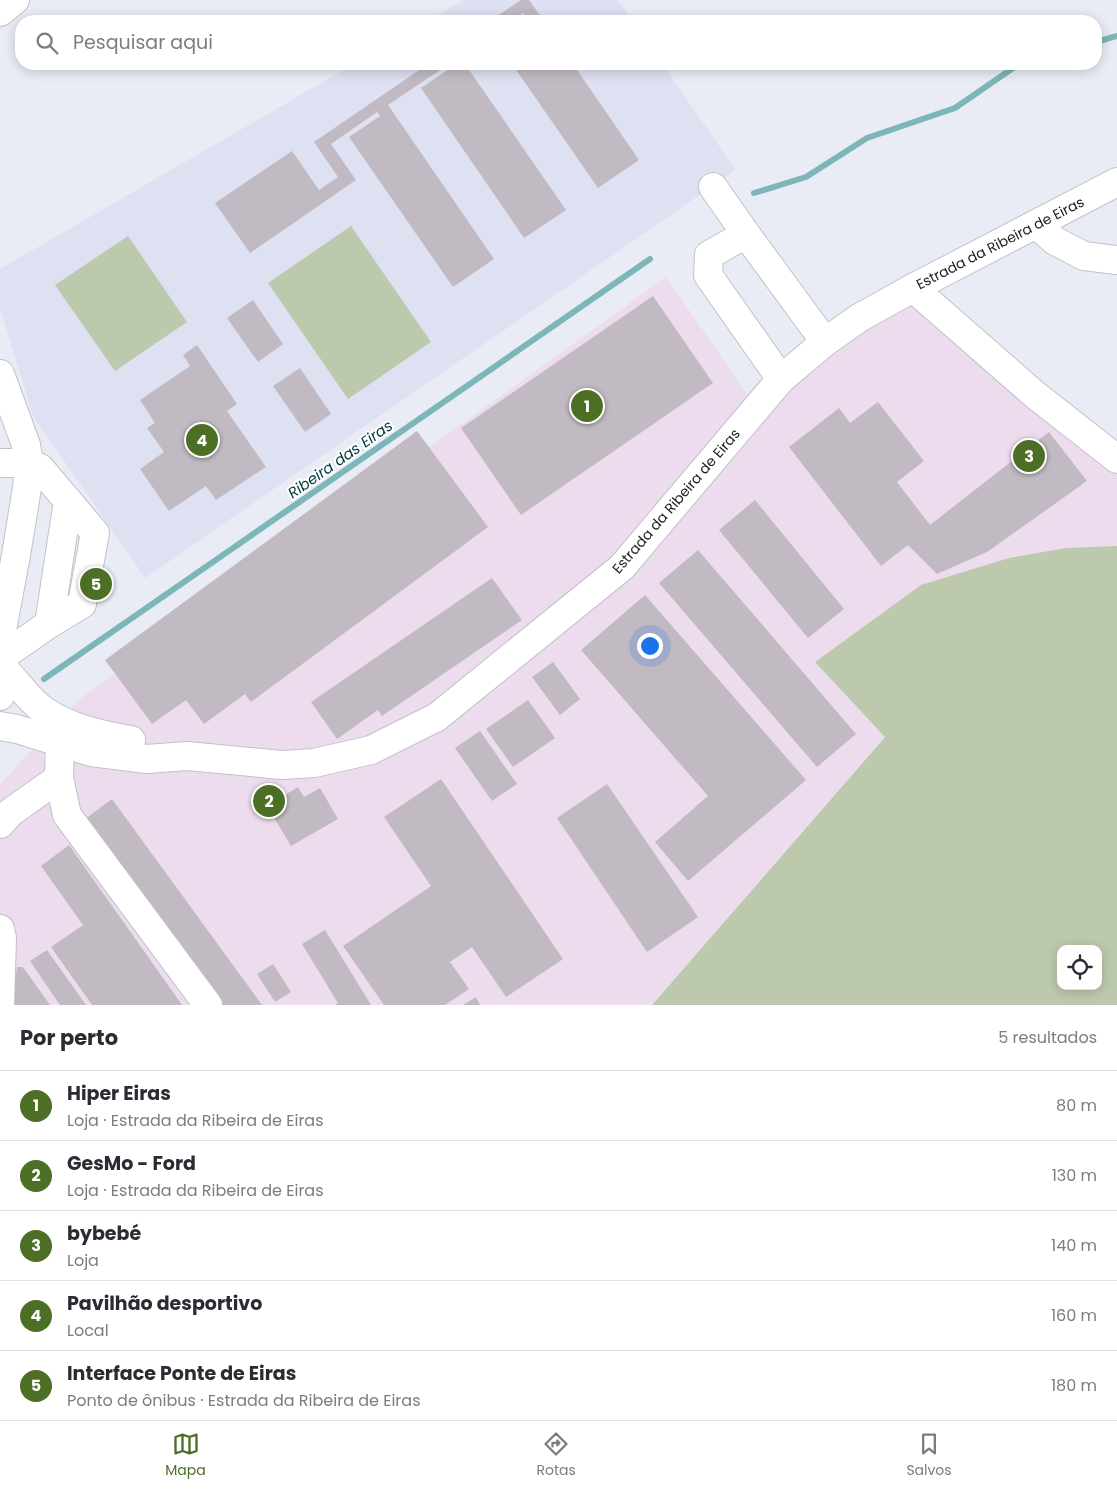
<!DOCTYPE html>
<html lang="pt">
<head>
<meta charset="utf-8">
<style>
	:root { --surface:#fff; --page:#f7f7f7; --text:#2b2b33; --muted:#7c7c81; --line:#e1e1e2; --accent:#4d6e25 }
	body { margin:0; font-family:Poppins,sans-serif; background:var(--page); color:var(--text) }
	.controls { position:absolute; right:15px; bottom:15px; display:grid; overflow:hidden; border-radius:10px; box-shadow:0 2px 12px #0003 }
	.controls button { width:45px; height:45px; display:grid; place-items:center; padding:0; border:0; border-bottom:1px solid var(--line); background:var(--surface); color:var(--text); font:25px sans-serif }
	.you { position:absolute; left:649px; top:645px; width:18px; height:18px; margin:-12px; border:4px solid #fff; border-radius:50%; background:#1a73e8; box-shadow:0 0 0 8px #1a73e833 }
	.badge { display:grid; place-items:center; width:32px; height:32px; border-radius:50%; background:var(--accent); color:#fff; font-size:16px; font-weight:700 }
	.pin { position:absolute; translate:-50% -50%; border:2px solid #fff; box-shadow:0 1px 5px #0006 }
	.list { margin:0; padding:0; list-style:none }
	h2 { display:flex; justify-content:space-between; align-items:center; height:65px; margin:0; padding:0 20px; font-size:21px }
	h2 small { font-size:16px; font-weight:400; color:var(--muted) }
	.list li { display:grid; grid-template-columns:32px 1fr auto; gap:15px; align-items:center; box-sizing:border-box; height:70px; padding:0 20px; border-top:1px solid var(--line) }
	.list b { display:block; font-size:19px; white-space:nowrap }
	.list p { margin:0; font-size:16px; white-space:nowrap; color:var(--muted) }
	.list em { font-size:16px; font-style:normal; color:var(--muted) }
	.icon { flex:none; width:28px; height:28px; fill:none; stroke:currentColor; stroke-width:2; stroke-linecap:round; stroke-linejoin:round }
	.map { position:relative; flex:none; width:1117px; height:1005px; overflow:hidden }
	.search { position:absolute; background:var(--surface); box-shadow:0 2px 12px #0003; left:15px; right:15px; top:15px; height:55px; display:flex; align-items:center; gap:12px; box-sizing:border-box; padding:0 18px; border-radius:20px; color:var(--muted); font-size:19px }
	.sheet { height:415px; background:var(--surface) }
	nav { display:flex; justify-content:space-around; align-items:center; box-sizing:border-box; height:70px; border-top:1px solid var(--line); background:var(--surface); font-size:14px; color:var(--muted) }
	nav a { display:grid; justify-items:center; gap:2px }
	nav .on { color:var(--accent) }
	.map>svg:first-child { display:block }
</style>
</head>
<body>
<div class="map">
<svg width="1117" height="1005" viewBox="0 0 1117 1005">
	<rect width="100%" height="100%" fill="#eaecf5"/>
	<g fill="#dee1f2">
		<path d="M464,0h154l15,21h-206z"/>
		<path d="M354,64h308l74,106 -591,408 -112,-162 -33,-108v-39z"/>
	</g>
	<path fill="#eddcee" d="M666,277l84,121 163,-95 204,170v73l-51,2 -251,114 70,74 -233,269h-652v-221l77,-83z"/>
	<g fill="#bdc9ad" fill-rule="evenodd">
		<path d="M351,226l80,116 -83,57 -80,-116z"/>
		<path d="M128,236l59,86 -72,49 -60,-86z"/>
		<path d="M1117,546v459h-465l233,-268 -70,-75 106,-77 88,-27 57,-10zM1061,949h37v37h-37z"/>
	</g>
	<g fill="none" stroke-linecap="round" stroke-linejoin="round">
		<g stroke="#7cb6b8" stroke-width="6">
			<path d="M1096,42l21,-6"/>
			<path d="M754,193l52,-16 61,-39 88,-30 64,-44"/>
			<path d="M44,679l606,-420"/>
		</g>
	</g>
	<g fill="#c1bac2">
		<path d="M521,0h8l15,21h-25l7,-4 -3,-4 -12,8h-21z"/>
		<path d="M428,64h21l-61,41 106,154 -41,28 -104,-150 31,-21 -3,-4 -46,32 25,36 -106,73 -35,-50 77,-52 27,39 19,-13 -24,-35z"/>
		<path d="M450,64h15l101,146 -42,28 -103,-150 31,-21z"/>
		<path d="M512,64h61l66,96 -41,28z"/>
		<path d="M653,296l60,87 -192,132 -60,-87z"/>
		<path d="M253,300l30,44 -25,18 -31,-44z"/>
		<path d="M197,345l40,59 -10,7 39,56 -50,33 -10,-14 -37,25 -29,-42 24,-17 -17,-24 8,-5 -15,-23 50,-34 -7,-11z"/>
		<path d="M300,368l31,46 -26,18 -32,-46z"/>
		<path d="M878,402l46,59 -27,21 33,43 119,-93 38,49 -100,71 -50,22 -29,-29 -27,21 -92,-119 50,-39 11,15z"/>
		<path d="M417,431l71,96 -237,175 -6,-8 -41,30 -18,-24 -34,24 -47,-64z"/>
		<path d="M755,500l89,109 -36,29 -89,-108z"/>
		<path d="M698,550l158,184 -39,33 -158,-184z"/>
		<path d="M492,578l30,42 -140,96 -4,-6 -41,29 -26,-37z"/>
		<path d="M645,595l161,185 -118,101 -33,-39 53,-46 -127,-146z"/>
		<path d="M553,662l27,37 -20,16 -28,-38z"/>
		<path d="M528,700l27,38 -42,29 -27,-38z"/>
		<path d="M480,731l37,53 -25,17 -37,-53z"/>
		<path d="M441,779l122,180 -57,38 -34,-50 -22,15 19,27 -24,16h-61l-41,-59 88,-60 -47,-69z"/>
		<path d="M607,784l91,133 -51,35 -90,-134z"/>
		<path d="M276,787l6,10 16,-10 6,10 16,-9 18,31 -47,27 -30,-50z"/>
		<path d="M112,799l150,206h-42l-135,-186z"/>
		<path d="M69,845l113,160h-90l-41,-58 32,-22 -42,-59z"/>
		<path d="M325,930l46,75h-36l3,-2 -36,-59z"/>
		<path d="M47,950l39,55h-26l-30,-44z"/>
		<path d="M273,964l18,28 -16,10 -18,-28z"/>
		<path d="M17,967h6l27,38h-38z"/>
		<path d="M476,997l4,8h-17z"/>
	</g>
	<g fill="none" stroke-linecap="round" stroke-linejoin="round">
		<defs>
			<g id="minor">
				<path d="M0,12l15,-12"/>
				<path d="M713,187l33,47"/>
				<path d="M1036,224l19,17 29,15 33,4"/>
				<path d="M913,288l121,106 83,65"/>
				<path d="M781,379l-73,-104 1,-20 37,-21 79,108"/>
				<path d="M0,463h29l11,5 55,65 -13,71 -33,20 -46,32"/>
				<path d="M49,624l19,-123"/>
				<path d="M6,671c12,12 23,29 37,39 26,18 57,25 88,30"/>
				<path d="M0,726l17,3 74,23 56,7 40,-3 95,9 32,-2 57,-13 66,-33 185,-150 159,-188 44,-37 34,-24 54,-30 204,-106"/>
				<path d="M60,743l-1,35 8,37 141,190"/>
				<path d="M0,824l11,-12 48,-34"/>
				<path d="M0,929l2,9 -2,65"/>
			</g>
			<path id="major" d="M0,650c6,14 8,32 0,46"/>
			<path id="highway" d="M0,374l26,71 3,18 -2,25 -11,67 -16,86"/>
		</defs>
		<use href="#minor" stroke="#c0c2cb" stroke-width="30"/>
		<use href="#major" stroke="#c0c2cb" stroke-width="30"/>
		<use href="#highway" stroke="#c0c2cb" stroke-width="30"/>
		<use href="#minor" stroke="#fff" stroke-width="28"/>
		<use href="#major" stroke="#fff" stroke-width="28"/>
		<use href="#highway" stroke="#fff" stroke-width="28"/>
	</g>
	<g text-anchor="middle" dominant-baseline="central" stroke-width="4" stroke-linejoin="round" paint-order="stroke">
		<g font-size="14" fill="#1e1e22" stroke="#fff">
			<text transform="translate(1000 243) rotate(-27)">Estrada da Ribeira de Eiras</text>
			<text transform="translate(676 501) rotate(-49)">Estrada da Ribeira de Eiras</text>
		</g>
		<g font-size="15" font-style="italic" fill="#00383a" stroke="#fff">
			<text transform="translate(340 459) rotate(-35)">Ribeira das Eiras</text>
		</g>
	</g>
</svg>
<div class="controls">
<button><svg class="icon" aria-label="locate" viewBox="0 0 24 24"><circle cx="12" cy="12" r="6"/><path d="M12 2v4M12 18v4M2 12h4M18 12h4"/></svg></button>
</div>
<div class="you"></div>
<div class="pin badge" style="left:587px;top:406px">1</div>
<div class="pin badge" style="left:269px;top:801px">2</div>
<div class="pin badge" style="left:1029px;top:456px">3</div>
<div class="pin badge" style="left:202px;top:440px">4</div>
<div class="pin badge" style="left:96px;top:584px">5</div>
<div class="search"><svg class="icon" aria-label="search" viewBox="0 0 24 24"><circle cx="10" cy="10" r="6"/><path d="M15 15l6 6"/></svg>Pesquisar aqui</div>
</div>
<section class="sheet">
<h2>Por perto<small>5 resultados</small></h2>
<ul class="list">
<li><span class="badge">1</span><div><b>Hiper Eiras</b><p>Loja · Estrada da Ribeira de Eiras</p></div><em>80 m</em></li>
<li><span class="badge">2</span><div><b>GesMo - Ford</b><p>Loja · Estrada da Ribeira de Eiras</p></div><em>130 m</em></li>
<li><span class="badge">3</span><div><b>bybebé</b><p>Loja</p></div><em>140 m</em></li>
<li><span class="badge">4</span><div><b>Pavilhão desportivo</b><p>Local</p></div><em>160 m</em></li>
<li><span class="badge">5</span><div><b>Interface Ponte de Eiras</b><p>Ponto de ônibus · Estrada da Ribeira de Eiras</p></div><em>180 m</em></li>
</ul>
</section>
<nav>
<a class="on"><svg class="icon" aria-label="map" viewBox="0 0 24 24"><path d="M3 6l6-2 6 2 6-2v14l-6 2-6-2-6 2zM9 4v14M15 6v14"/></svg>Mapa</a>
<a><svg class="icon" aria-label="directions" viewBox="0 0 24 24"><path d="M12 3l9 9-9 9-9-9zM9 14v-3h6M13 9l2 2-2 2"/></svg>Rotas</a>
<a><svg class="icon" aria-label="saved" viewBox="0 0 24 24"><path d="M7 4h10v16l-5-4-5 4z"/></svg>Salvos</a>
</nav>
</body>
</html>
